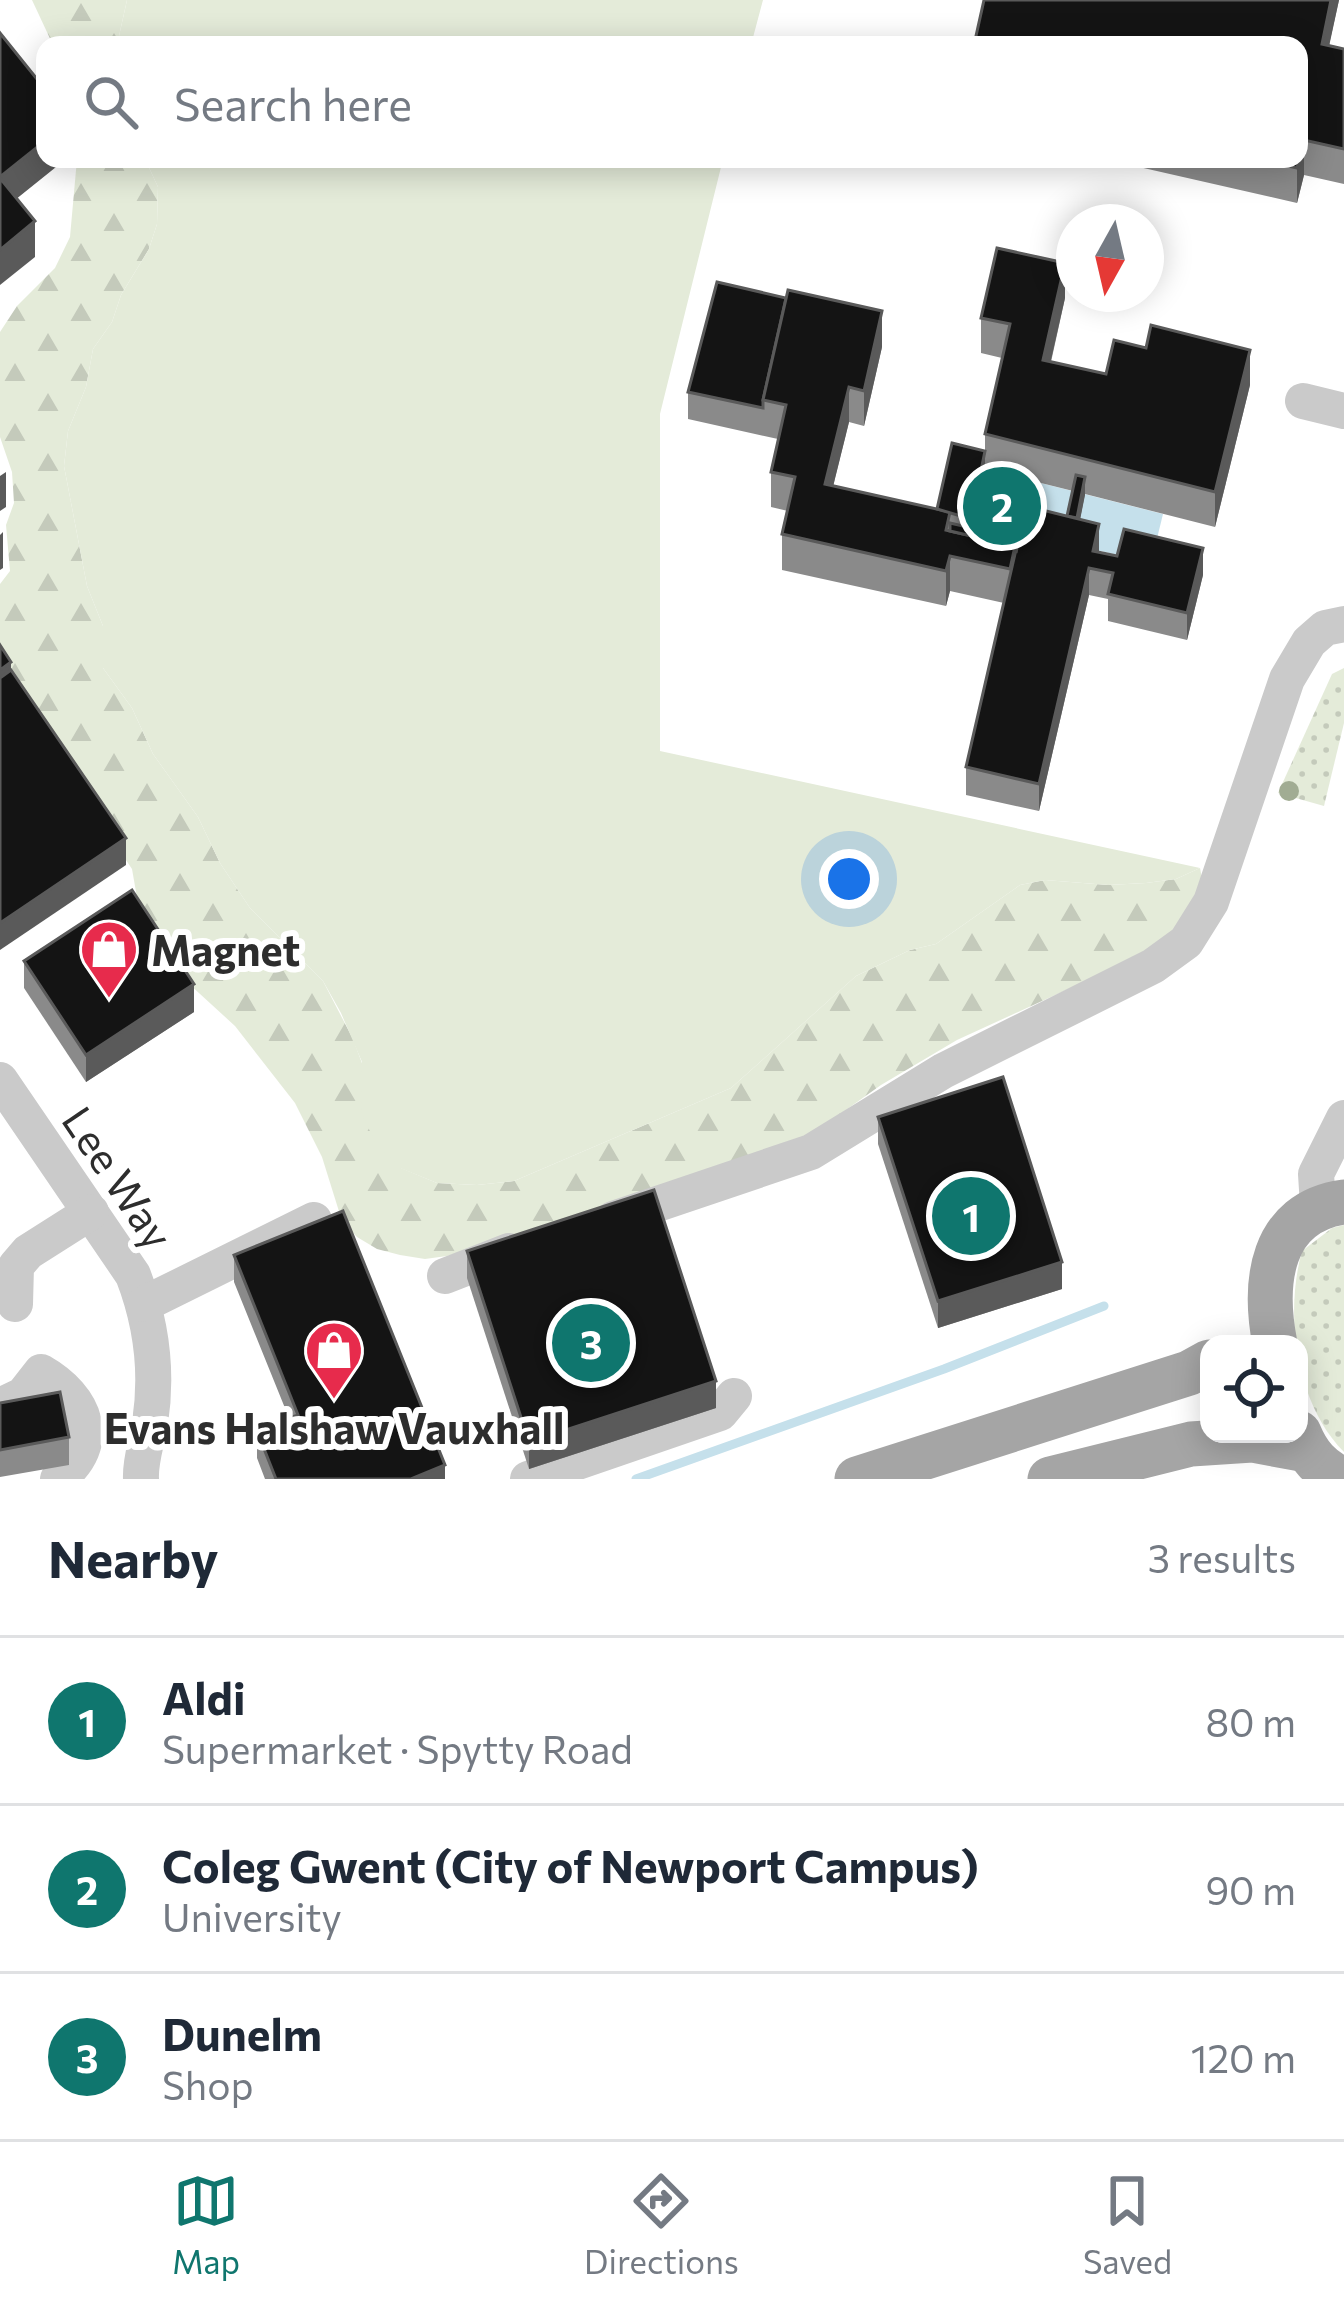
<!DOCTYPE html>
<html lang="en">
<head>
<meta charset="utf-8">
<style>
	:root { --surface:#fff; --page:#f6f6f7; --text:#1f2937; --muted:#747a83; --line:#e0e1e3; --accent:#0f766e }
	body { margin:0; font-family:Commissioner,sans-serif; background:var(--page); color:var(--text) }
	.controls { position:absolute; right:36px; bottom:36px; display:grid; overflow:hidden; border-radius:24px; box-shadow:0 6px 30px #0003 }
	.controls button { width:108px; height:108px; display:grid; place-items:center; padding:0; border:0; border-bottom:3px solid var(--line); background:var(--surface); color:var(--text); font:60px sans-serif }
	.compass { position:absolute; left:1056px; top:204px; width:108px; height:108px; border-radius:50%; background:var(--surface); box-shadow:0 6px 30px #0003; rotate:188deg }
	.you { position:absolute; left:849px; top:879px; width:42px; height:42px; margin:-30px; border:9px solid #fff; border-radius:50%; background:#1a73e8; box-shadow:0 0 0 18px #1a73e833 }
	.badge { display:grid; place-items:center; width:78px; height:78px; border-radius:50%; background:var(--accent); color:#fff; font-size:39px; font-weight:700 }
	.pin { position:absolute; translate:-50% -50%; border:6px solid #fff; box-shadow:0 3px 12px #0006 }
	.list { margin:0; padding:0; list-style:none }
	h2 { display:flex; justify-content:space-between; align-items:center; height:156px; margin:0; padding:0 48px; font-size:51px }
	h2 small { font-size:39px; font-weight:400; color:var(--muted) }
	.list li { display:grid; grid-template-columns:78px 1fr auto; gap:36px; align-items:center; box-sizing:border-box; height:168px; padding:0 48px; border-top:3px solid var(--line) }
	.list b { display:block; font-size:45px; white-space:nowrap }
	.list p { margin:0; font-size:39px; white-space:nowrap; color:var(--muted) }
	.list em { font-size:39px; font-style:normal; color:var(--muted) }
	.icon { flex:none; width:66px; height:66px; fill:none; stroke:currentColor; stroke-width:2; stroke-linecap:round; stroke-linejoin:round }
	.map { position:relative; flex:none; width:1344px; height:1479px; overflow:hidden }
	.search { position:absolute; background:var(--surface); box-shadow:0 6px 30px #0003; left:36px; right:36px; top:36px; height:132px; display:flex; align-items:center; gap:30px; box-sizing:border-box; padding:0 42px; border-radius:24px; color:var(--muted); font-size:45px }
	.sheet { height:660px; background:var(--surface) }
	nav { display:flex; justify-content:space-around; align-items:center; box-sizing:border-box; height:168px; border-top:3px solid var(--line); background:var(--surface); font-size:33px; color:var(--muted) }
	nav a { display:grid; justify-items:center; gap:6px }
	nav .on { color:var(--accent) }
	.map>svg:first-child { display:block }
</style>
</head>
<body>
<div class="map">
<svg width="1344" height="1479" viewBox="0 0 1344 1479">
	<defs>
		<pattern id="grass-dots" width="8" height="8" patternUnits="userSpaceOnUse" patternTransform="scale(3)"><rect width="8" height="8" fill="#e4ebd9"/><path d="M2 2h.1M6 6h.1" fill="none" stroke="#c4cabb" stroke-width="1.8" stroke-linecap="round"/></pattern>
		<pattern id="forest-firs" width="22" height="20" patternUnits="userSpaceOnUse" patternTransform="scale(3)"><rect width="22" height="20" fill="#e4ebd9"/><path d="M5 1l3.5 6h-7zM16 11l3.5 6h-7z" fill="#c4cabb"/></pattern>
	</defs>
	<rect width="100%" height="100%" fill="#fff"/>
	<g fill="url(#grass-dots)">
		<path d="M1344,668v55l-20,83 -46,-13 54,-119z"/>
		<path d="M1344,1225v227c-48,-48 -60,-137 -42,-201l30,-23z"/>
	</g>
	<g fill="url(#forest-firs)">
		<path d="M32,0h95l-10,45h-64z"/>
		<path d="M77,159h68l13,28 -1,37 -8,25 -28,46 -9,27 -19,27 -7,38 -18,44 -4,35 23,120 16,40v42l29,40 21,46 45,63 22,46 30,45 73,73 30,58 48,129 36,15 40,2 37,-4 217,-93 125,-112 54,-26 26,-6 84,-59 25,-5 63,5 38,-2 30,-4 24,-11 3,16 -39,61 -207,95 -76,45 -73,52 -258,91 -103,28 -22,3 -25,-4 -23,-6 -20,-12 -15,-16 -20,-64 -27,-54 -60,-77 -47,-43 -21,-45 -28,-29 -7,-40 -117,-175 -15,-32v-78l10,-13 -4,-46 8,-22 -2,-31 -12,-35v-105l17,-26 38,-38 15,-31z"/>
	</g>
	<g fill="#e4ebd9">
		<path d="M127,0h636l-12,45h-634z"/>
		<path d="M145,159h578l-63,255v337l540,117 -24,11 -30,4 -38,2 -63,-5 -25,5 -84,59 -26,6 -54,26 -125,112 -217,93 -37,4 -40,-2 -37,-15 -25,-26 -14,-30 1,-50 -21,-49 -18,-32 -73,-73 -30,-45 -22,-46 -45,-63 -21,-46 -29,-40v-42l-16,-40 -23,-120 4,-35 18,-44 7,-38 19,-27 9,-27 28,-46 8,-25 1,-37z"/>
	</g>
	<path fill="#c5e0eb" d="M985,469l178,45 -12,49 -176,-42z"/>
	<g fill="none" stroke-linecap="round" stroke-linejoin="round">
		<path stroke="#c5e0eb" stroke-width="9" d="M636,1479l308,-110 160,-63"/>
		<g stroke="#cacaca" stroke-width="36">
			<path d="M1303,401l41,10"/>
			<path d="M0,1080l133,195c19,49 25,96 17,148 -3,19 -10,37 -9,56"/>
			<path d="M1318,1205l-2,-31 28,-56"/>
			<path d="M613,1219l198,-67 132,-81 210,-105 33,-24 25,-40 76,-223 22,-37 16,-14 19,-4"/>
			<path d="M445,1276l64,-25"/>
			<path d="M15,1304l1,-38 12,-14 63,-40"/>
			<path d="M144,1304l170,-84"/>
			<path d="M0,1406l23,-11 18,-23c44,25 64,71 17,107"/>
			<path d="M528,1479l192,-66 14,-17"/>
		</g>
		<g stroke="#a5a5a5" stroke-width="45">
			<path d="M1275,1344c-12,-61 -5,-132 69,-142"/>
			<path d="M1299,1433c9,22 21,36 43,46"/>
			<path d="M857,1479l332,-106 20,-11"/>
			<path d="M1050,1479l141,-35 61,-4 54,10"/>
		</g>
	</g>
	<circle fill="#a1ac93" cx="1289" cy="791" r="10"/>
	<g fill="#8a8a8a">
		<path d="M984,0h355l-10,45 15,4v135l-40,-9 -7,28 -193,-44h195z"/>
		<path d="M1065,298l-14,64 55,12 144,11 -35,142 -130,-33 -5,25 19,33 104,23 -16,65 -79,-19v-22l-19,-4 -50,216 -73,-16v-28l38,-164 -54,-12 -4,15 -164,-36v-36l6,-23 -17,-4v-35l7,-33 -90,-20v-27l194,-45 -18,79 -15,-4 -16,64 104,23 48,-40 -12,59 46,11 48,-23 6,-25 -88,-22v-35l17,-76 -21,-5v-35z"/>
		<path d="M24,961l170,51 -108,70 -62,-94z"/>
		<path d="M878,1117l184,172 -124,39 -60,-184z"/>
		<path d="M467,1251l249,157 -187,61 -62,-191z"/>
		<path d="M234,1255l211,224h-180l-8,-21v-27l32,-13 -55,-136z"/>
		<path d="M0,1403l69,34v28l-69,12z"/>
	</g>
	<g fill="#5a5a5a">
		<path d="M1331,0h8l-17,79v-35z"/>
		<path d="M1304,140v35l-7,28v-35z"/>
		<path d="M45,141v18h21l-66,53v-35z"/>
		<path d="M35,221v36l-35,28v-35z"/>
		<path d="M1065,263v35l-22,97v-35z"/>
		<path d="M882,311v36l-18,79v-35z"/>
		<path d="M1250,350v35l-35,142v-35z"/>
		<path d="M849,387v35l-22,89 -2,-27z"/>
		<path d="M985,451v18l-14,68v-18z"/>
		<path d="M6,472v35l-6,4v-35z"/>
		<path d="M1085,477v18l-10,50v-18z"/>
		<path d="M1099,524v27l-4,18 -2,-18z"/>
		<path d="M3,532v36l-3,2v-35z"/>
		<path d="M1203,548v27l-16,65v-27z"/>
		<path d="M950,556v35l-4,15v-35z"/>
		<path d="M1089,568v27l-50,216v-27z"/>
		<path d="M11,662v35l-11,8v-35z"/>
		<path d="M126,838v27l-126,85v-27z"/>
		<path d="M194,984v28l-108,70v-27z"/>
		<path d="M1062,1262v27l-124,39v-27z"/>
		<path d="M716,1381v27l-187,61v-27z"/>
		<path d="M445,1465v14h-34z"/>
	</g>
	<g fill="#141414" stroke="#5a5a5a" stroke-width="3">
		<path d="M984,0h347l-9,44 22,5v100l-40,-9 -7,28 -40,-9h42v-114h-325z"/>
		<path d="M0,33l45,56v52l-45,36z"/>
		<path d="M0,178l35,43 -35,29z"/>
		<path d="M997,248l68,15 -22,97 63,14 8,-34 32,8 5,-23 99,25 -35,142 -230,-58 25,-110 -29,-6z"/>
		<path d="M717,282l69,16 -23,102v8l-75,-16z"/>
		<path d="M788,290l94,21 -18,80 -15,-4 -24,97 125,28 -4,18 69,16 -5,23 -60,-13 -4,15 -164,-37 13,-57 -24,-5 15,-67 -23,-5z"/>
		<path d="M952,443l33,8 -14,68 -34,-10z"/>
		<path d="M1076,475l9,2 -8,41 -10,-2z"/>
		<path d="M1026,506l73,18 -6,27 24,5 7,-27 79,19 -16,65 -79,-19 5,-21 -24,-5 -50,216 -73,-17z"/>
		<path d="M950,523l69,16 -3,14 -1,-7 -65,-15z"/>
		<path d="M0,645l11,17 -11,8z"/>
		<path d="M11,670l115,168 -126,85v-245z"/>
		<path d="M132,890l62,94 -108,71 -62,-94z"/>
		<path d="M1003,1077l59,185 -124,39 -60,-184z"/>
		<path d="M654,1190l62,191 -187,61 -62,-191z"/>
		<path d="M343,1211l102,254 -34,14h-135l-19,-48 41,-16 -64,-160z"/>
		<path d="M60,1392l9,45 -69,13v-47z"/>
	</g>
	<defs>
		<symbol id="shop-pin" viewBox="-11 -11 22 30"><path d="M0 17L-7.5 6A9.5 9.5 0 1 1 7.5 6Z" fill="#e72b4c" stroke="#fff"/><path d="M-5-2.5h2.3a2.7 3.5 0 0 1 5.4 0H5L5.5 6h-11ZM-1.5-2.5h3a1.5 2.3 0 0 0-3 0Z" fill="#fff"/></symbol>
	</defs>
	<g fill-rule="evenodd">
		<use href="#shop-pin" x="76" y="916" width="66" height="90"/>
		<use href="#shop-pin" x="301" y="1317" width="66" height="90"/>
	</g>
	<g text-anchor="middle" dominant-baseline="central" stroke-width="12" stroke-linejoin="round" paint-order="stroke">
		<g font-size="42" font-weight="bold" fill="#2d2d2d" stroke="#fff" text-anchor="start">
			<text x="151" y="949">Magnet</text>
			<text x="334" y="1427" text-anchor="middle">Evans Halshaw Vauxhall</text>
		</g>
		<g font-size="42" fill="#2d2d2d" stroke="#fff">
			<text transform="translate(119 1177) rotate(56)">Lee Way</text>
		</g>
	</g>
</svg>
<div class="controls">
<button><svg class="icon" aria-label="locate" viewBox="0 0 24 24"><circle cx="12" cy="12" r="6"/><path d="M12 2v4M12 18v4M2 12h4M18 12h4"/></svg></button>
</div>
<svg class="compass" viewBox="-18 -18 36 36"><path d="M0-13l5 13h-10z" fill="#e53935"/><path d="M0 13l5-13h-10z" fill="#747a83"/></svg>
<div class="you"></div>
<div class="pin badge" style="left:971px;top:1216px">1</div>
<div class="pin badge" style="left:1002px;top:506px">2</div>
<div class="pin badge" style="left:591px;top:1343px">3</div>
<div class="search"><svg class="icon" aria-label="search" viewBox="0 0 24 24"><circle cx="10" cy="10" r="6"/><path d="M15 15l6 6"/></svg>Search here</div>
</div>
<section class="sheet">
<h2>Nearby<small>3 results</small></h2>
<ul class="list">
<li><span class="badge">1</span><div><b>Aldi</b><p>Supermarket · Spytty Road</p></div><em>80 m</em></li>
<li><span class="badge">2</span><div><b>Coleg Gwent (City of Newport Campus)</b><p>University</p></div><em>90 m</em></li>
<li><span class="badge">3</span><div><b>Dunelm</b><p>Shop</p></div><em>120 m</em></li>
</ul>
</section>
<nav>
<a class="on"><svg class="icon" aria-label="map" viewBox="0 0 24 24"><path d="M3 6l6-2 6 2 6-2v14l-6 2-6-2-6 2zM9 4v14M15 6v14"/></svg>Map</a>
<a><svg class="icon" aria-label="directions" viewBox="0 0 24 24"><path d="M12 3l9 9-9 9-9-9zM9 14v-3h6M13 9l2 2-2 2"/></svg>Directions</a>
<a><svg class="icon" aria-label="saved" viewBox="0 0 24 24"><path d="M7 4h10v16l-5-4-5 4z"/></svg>Saved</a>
</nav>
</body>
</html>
